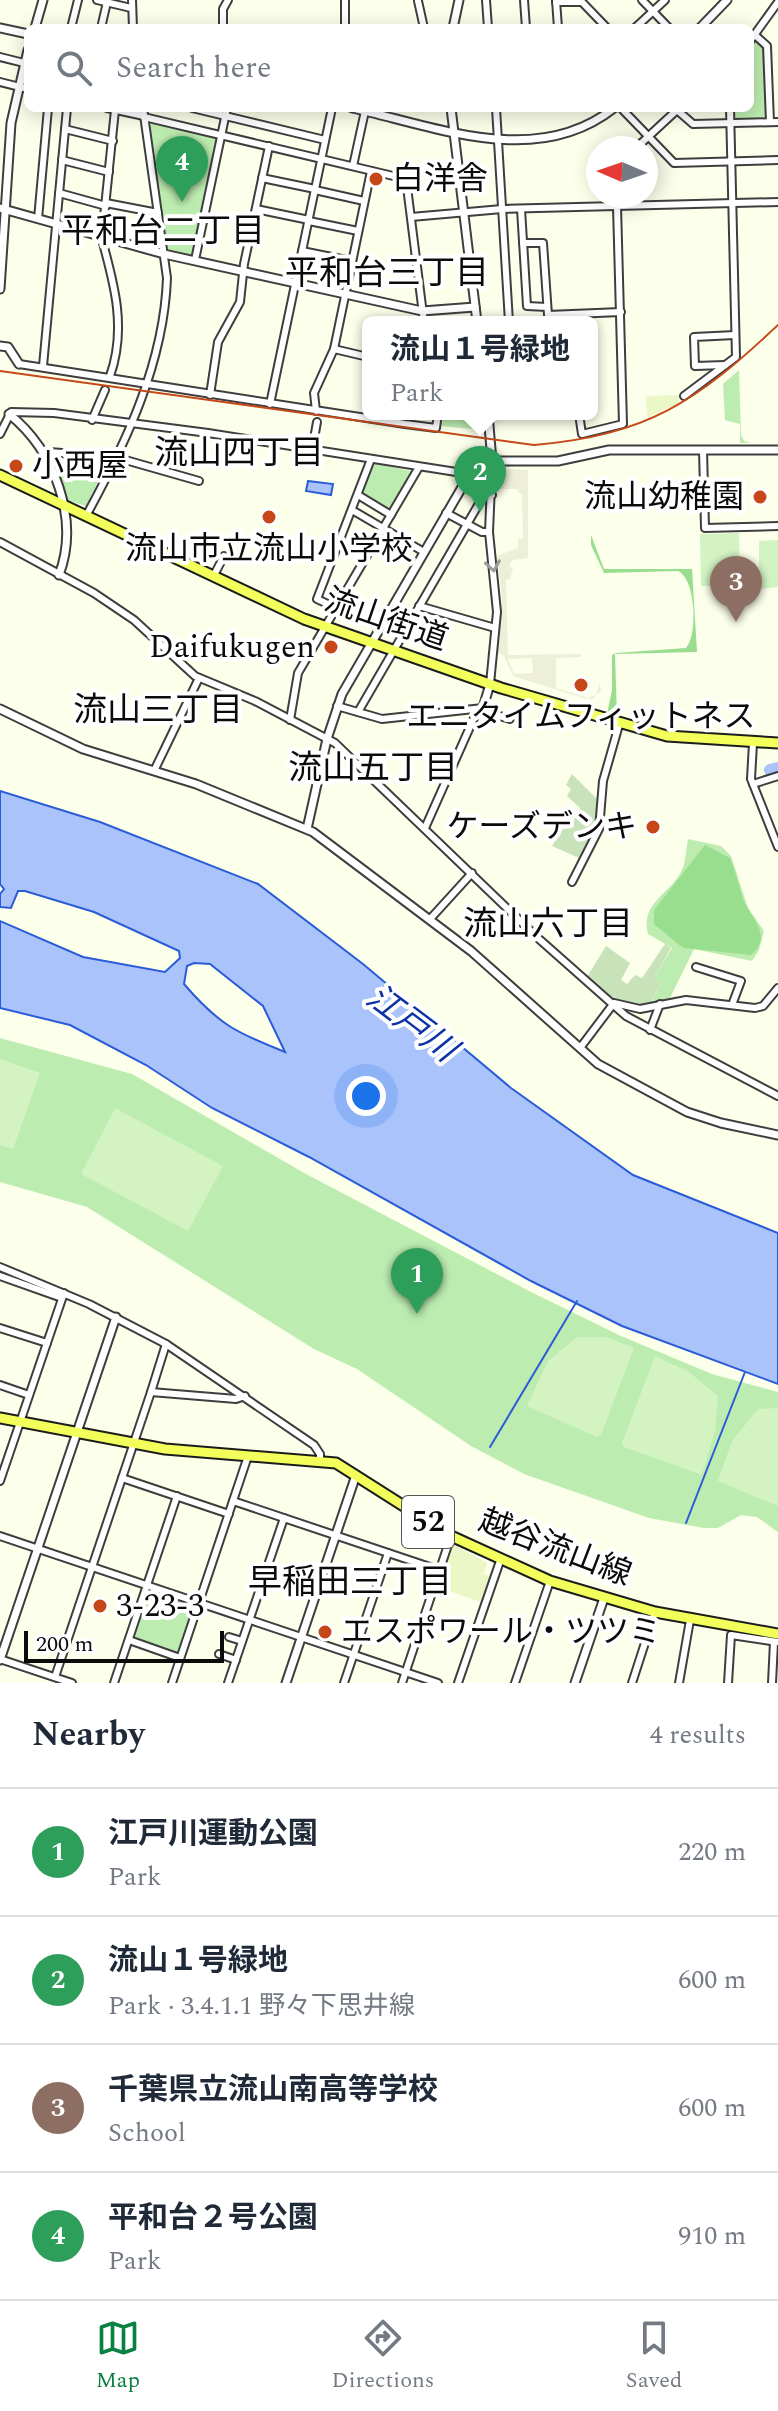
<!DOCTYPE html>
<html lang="en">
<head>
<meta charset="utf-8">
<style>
	:root { --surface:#fff; --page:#f6f6f7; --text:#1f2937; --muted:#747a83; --line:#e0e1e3; --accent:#0b8043 }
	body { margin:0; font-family:Spectral,"Noto Sans JP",serif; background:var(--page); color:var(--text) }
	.compass { position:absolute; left:586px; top:136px; width:72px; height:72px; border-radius:50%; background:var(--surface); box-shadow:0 4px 20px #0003; rotate:272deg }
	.scale { position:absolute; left:24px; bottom:20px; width:200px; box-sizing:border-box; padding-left:8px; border:4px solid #0b0b0b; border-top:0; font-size:22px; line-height:28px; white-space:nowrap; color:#0b0b0b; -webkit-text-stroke:6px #fff; paint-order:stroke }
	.you { position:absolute; left:366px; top:1096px; width:28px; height:28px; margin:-20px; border:6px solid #fff; border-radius:50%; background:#1a73e8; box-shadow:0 0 0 12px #1a73e833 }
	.badge { display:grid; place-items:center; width:52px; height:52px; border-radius:50%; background:var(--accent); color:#fff; font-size:26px; font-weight:700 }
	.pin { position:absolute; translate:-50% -66px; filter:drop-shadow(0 2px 4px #0008) }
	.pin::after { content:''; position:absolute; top:42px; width:28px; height:24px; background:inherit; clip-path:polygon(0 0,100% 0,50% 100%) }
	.popup { position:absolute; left:362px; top:316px; width:236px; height:104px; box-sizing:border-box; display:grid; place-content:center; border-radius:12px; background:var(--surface); filter:drop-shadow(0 2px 6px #0005); font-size:26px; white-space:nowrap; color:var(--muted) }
	.popup b { font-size:30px; color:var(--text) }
	.popup::after { content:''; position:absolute; left:50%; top:100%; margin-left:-16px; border:16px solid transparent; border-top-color:var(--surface) }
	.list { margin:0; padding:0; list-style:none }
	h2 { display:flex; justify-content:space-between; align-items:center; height:104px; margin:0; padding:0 32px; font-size:34px }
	h2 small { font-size:26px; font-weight:400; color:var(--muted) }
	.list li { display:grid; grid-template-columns:52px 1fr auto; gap:24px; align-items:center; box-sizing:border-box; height:128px; padding:0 32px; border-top:2px solid var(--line) }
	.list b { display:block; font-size:30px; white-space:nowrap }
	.list p { margin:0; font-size:26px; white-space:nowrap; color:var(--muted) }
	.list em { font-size:26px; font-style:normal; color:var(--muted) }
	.icon { flex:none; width:44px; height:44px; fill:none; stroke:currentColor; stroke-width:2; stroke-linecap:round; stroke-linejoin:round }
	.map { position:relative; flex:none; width:778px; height:1683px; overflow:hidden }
	.search { position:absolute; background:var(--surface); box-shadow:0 4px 20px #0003; left:24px; right:24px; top:24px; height:88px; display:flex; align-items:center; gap:20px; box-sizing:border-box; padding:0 28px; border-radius:12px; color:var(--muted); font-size:30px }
	.sheet { height:616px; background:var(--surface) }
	nav { display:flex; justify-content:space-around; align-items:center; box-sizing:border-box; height:112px; border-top:2px solid var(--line); background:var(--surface); font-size:22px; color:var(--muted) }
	nav a { display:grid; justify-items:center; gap:4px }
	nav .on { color:var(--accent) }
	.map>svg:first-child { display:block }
</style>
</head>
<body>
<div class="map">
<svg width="778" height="1683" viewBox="0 0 778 1683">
	<rect width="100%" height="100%" fill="#fcffea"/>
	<g fill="#ecf7c8">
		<path d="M679,395v8l-32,15 -1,-22z"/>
		<path d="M451,1543l36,20 -3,11 6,2 -9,26 -44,-15z"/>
	</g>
	<g fill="#bdecb0">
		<path d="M757,41l7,8 3,68 -31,3 -3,-12h17v-63z"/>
		<path d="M155,123l59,14 2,3 -21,115 -27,-4 -2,-4 -18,-121z"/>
		<path d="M739,370l2,65 3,6 7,2h-11v-19l-15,-4 -2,-36z"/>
		<path d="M443,414h38l2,16 -41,-4z"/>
		<path d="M54,456l47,4 -2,4 6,3 -19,39 -19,-6 -16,-39z"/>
		<path d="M375,463l39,9 -23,39 -30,-18z"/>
		<path d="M688,839l33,7 10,10 17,52 16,23 -5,19 -7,11 -58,-12 -25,51 -18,4 10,-21 -7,-5 18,-30 -24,-14c-8,-32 22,-39 34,-64 4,-9 4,-22 6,-31z"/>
		<path d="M0,1038l132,36 174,100 225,118 90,44 91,38 66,18v140l-21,-15 -16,-2 -23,13h-14l-55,-10 -125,-44 -53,-28 -114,-77 -43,-20 -227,-142 -87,-25z"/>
		<path d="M151,1590l43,15 -16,50 -44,-16z"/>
	</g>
	<g fill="#99de8f">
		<path d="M591,535l13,34h88l5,83 -82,2 2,62 -10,-2 5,-24v-35l4,-2 70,-5c12,-13 10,-69 -8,-77l-74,2 -13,-28z"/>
		<path d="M705,845l25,13c6,14 9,29 14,43 9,19 29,36 7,54l-68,-7 -29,-24v-14z"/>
	</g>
	<g fill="#c8e2ba">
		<path d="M572,774l25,25 -2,30 -16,29 -27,-12 11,-17 7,-1 10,-20 -13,-12 4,-7 -5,-4z"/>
		<path d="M665,944l6,4 -17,30 7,5 -11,22 -32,-2 -31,-26 19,-31 24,17 -9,17 6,4 8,-9 7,3z"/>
	</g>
	<g fill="#d3f3c3">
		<path d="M739,533l1,52 -39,1 -1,-52z"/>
		<path d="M778,540v47l-19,2v-48z"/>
		<path d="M0,1059l40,14 -27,76 -13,-4z"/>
		<path d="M115,1108l108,58 -35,65 -107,-57z"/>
		<path d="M577,1337h29l28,11 -33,87 -4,2 -70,-31 21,-45z"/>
		<path d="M655,1356l34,16 29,24 -3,35 -13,44 -78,-28 -2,-4z"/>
		<path d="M778,1408v98l-60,-25 14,-40 26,-32z"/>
	</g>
	<path fill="#eeefd9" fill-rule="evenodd" d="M508,469l20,1v88l-15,2 -4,5 4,4 -3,10 -4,1 2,75 73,-1v3l-25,1v30l32,10 8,-3 4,-12 1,8 -9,8 -9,-1 -70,-22 -9,-20 -6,-3 4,-56 -5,-41 21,-8v-9l5,-1 -1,-43 -6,-6h-18l2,-13zM508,659l24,-1 1,15 -19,1z"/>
	<g fill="#aac3fb" stroke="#2b5cd8" stroke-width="2" fill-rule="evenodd">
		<path d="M308,481l25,3 -2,11 -25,-4z"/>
		<path d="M0,791l100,31 158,62 105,80 148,124 122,87 145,58v151l-156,-58 -91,-45 -222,-124 -97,-49 -66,-43 -76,-40 -70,-17v-87l83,36 82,15 15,-14 -1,-7 -85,-39 -69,-21h-7l-7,17 -11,-1v-13l4,-5 -4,-5zM194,963l16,1 53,42 22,46c-48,-19 -66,-27 -101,-68l3,-18z"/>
	</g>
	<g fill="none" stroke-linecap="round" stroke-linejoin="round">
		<g stroke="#2b5cd8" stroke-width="2">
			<path d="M490,1447l87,-146"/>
			<path d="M686,1523l59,-151"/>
		</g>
		<path stroke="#aac3fb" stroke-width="12" d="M770,770l8,-2"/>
		<defs>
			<g id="minor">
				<path d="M97,0l34,8"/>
				<path d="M132,0l1,28"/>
				<path d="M486,0l2,28"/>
				<path d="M524,0l2,28"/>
				<path d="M556,0l2,28"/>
				<path d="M642,0l27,28"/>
				<path d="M418,1l6,27"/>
				<path d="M556,2h26l25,26"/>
				<path d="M71,28l7,-28"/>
				<path d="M101,28l6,-26"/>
				<path d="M223,28v-19l5,-9"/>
				<path d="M345,28v-28"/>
				<path d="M635,28l30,-28"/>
				<path d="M755,35l12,11 3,76"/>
				<path d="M750,41l28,-39"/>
				<path d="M0,57l24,6"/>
				<path d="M0,82l28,7"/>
				<path d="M107,108l37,8"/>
				<path d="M192,108l133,32"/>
				<path d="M496,108l13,214"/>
				<path d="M621,108l53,55 104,-3"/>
				<path d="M677,110l16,14 85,-2"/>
				<path d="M144,117l262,62 18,143"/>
				<path d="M65,129l48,12"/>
				<path d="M636,148l42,-39"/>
				<path d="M62,160l47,12"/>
				<path d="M353,166l12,-55"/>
				<path d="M262,178l53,11"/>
				<path d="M315,190l49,11"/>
				<path d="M59,193l47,13"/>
				<path d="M106,203l52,10"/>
				<path d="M256,209l53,11"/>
				<path d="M521,209l6,97 20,1"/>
				<path d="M411,217l91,-8 276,-7"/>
				<path d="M38,219l10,-111"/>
				<path d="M309,221l49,10"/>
				<path d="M101,236c13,47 26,92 9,140"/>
				<path d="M102,236l13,-126"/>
				<path d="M523,243h20l5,72 73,-3"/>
				<path d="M302,251l50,10"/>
				<path d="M195,260l32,-152"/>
				<path d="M334,349l34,8"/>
				<path d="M19,364l386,60 31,4 2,-14"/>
				<path d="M725,365l-30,1 -1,-29 41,-2"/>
				<path d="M43,366l24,-258"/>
				<path d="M210,395l8,-53 22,-40 4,-38 25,-118"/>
				<path d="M684,396l52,-39 -6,-249"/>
				<path d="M270,404l62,-296"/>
				<path d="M316,411l-2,-18 20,-44 37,-178"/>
				<path d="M579,414l3,20 41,-10 -6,-218"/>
				<path d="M92,420l13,-30"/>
				<path d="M0,434l11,-22 43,1 154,20 261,41"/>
				<path d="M312,450l5,-28"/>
				<path d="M703,450l2,78 73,-2"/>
				<path d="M43,456l6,-4 66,5 84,24"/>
				<path d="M358,495l33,20"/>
				<path d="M352,510l72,42"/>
				<path d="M446,513l36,19h7"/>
				<path d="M86,516c40,-73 78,-153 81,-238l-24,-170"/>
				<path d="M0,542l94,51 40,27 61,56 60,25 80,42 204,196 87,77 152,80"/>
				<path d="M213,577l11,-21"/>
				<path d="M419,606l76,22"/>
				<path d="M336,608l-19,-9 54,-140"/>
				<path d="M490,684l7,-72 -8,-80 3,-71"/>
				<path d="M337,706l45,13 101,-11"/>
				<path d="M482,711l28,8"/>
				<path d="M358,712l126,-217h8"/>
				<path d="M290,720l8,-47 121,-206"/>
				<path d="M753,743l-2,36 27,68"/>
				<path d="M154,771l45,-93"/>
				<path d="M753,784l25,-8"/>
				<path d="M425,828l53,-119"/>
				<path d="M572,882l27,-53 4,-48 16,-56"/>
				<path d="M431,918l41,-45"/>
				<path d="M696,967l45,14 -9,24"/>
				<path d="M650,1030l10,-26"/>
				<path d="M580,1048l34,-45 26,6 46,-9 69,8 8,-2 15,-18"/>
				<path d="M0,1267l89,37 77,40 148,101 6,9v7"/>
				<path d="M0,1276l62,22"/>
				<path d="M0,1328l47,15"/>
				<path d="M0,1385l29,10"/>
				<path d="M151,1392l15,-48"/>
				<path d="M122,1478l107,36"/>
				<path d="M0,1481l64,-188"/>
				<path d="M233,1501l206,69"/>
				<path d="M0,1536l438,147"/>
				<path d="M229,1637l13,4"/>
				<path d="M129,1640l51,18"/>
				<path d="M219,1654l17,6"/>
				<path d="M0,1659l72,24"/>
				<path d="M55,1677l96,-285 85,7 9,-3"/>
				<path d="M114,1683l63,-187"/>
				<path d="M172,1683l76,-227"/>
				<path d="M228,1683l56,-165"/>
				<path d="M344,1683l44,-130"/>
				<path d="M402,1683l49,-147"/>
				<path d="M458,1683l42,-122"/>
				<path d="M515,1683l35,-102"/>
				<path d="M632,1683l23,-71"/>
				<path d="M679,1683l11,-63"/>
				<path d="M728,1683l3,-48 47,7"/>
				<path d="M772,1683l2,-41"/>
			</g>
			<g id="tertiary">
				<path d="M0,28l28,6"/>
				<path d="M35,28l8,-28"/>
				<path d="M453,28l6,-28"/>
				<path d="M700,28l27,-28"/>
				<path d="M352,108c85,19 185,61 262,0"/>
				<path d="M451,108l26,214"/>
				<path d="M0,208l164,46 258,57 53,-4"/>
				<path d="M0,289l11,-166 17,-73"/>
				<path d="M0,346l8,1 11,17"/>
				<path d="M9,414c46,37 71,106 50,161"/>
				<path d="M488,414l4,47"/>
				<path d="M0,709l83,40 113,35 117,48 158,119 127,113 89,48 34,11 57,12"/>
				<path d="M482,711l8,-27"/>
				<path d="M307,829l20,-90 15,-45 130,-224 13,-9h73l51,-11h169"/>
				<path d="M0,1660l116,-343"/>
				<path d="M286,1683l70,-208"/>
				<path d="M575,1683l29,-85"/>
			</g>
			<g id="primary">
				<path d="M0,475l304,144 197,69 166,48 111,7"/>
				<path d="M0,1418l165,31 171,14 115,73 99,45 105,31 123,22"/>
			</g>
		</defs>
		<use href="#minor" stroke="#3e3e3e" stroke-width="10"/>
		<use href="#tertiary" stroke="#3e3e3e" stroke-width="11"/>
		<use href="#primary" stroke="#1c1c1c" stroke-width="13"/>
		<use href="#minor" stroke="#fff" stroke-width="6"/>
		<use href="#tertiary" stroke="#fff" stroke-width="7"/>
		<use href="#primary" stroke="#f3ff5a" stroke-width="9"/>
		<path stroke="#c64819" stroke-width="2" d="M0,371l534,74c114,-10 162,-43 244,-120"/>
	</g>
	<defs><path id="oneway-chevron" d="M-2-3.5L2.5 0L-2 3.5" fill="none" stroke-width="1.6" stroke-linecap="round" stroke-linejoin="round" transform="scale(2)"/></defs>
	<use stroke="#9d9d9d" href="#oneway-chevron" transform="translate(493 566) rotate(81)"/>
	<g fill="#c64819" stroke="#fff" stroke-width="3">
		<circle cx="376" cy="179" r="8"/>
		<circle cx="16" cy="466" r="8"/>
		<circle cx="760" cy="497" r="8"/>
		<circle cx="269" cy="517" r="8"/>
		<circle cx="331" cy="647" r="8"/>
		<circle cx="581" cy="685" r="8"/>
		<circle cx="653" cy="827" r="8"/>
		<circle cx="100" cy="1606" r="8"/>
		<circle cx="325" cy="1632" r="8"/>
	</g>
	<g text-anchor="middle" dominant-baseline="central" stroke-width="8" stroke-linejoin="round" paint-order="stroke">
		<rect fill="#fff" stroke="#545454" stroke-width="2" x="402" y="1496" width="52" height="52" rx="6"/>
		<g font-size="30" font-weight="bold" fill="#0b0b0b">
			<text x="428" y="1522">52</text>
		</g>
		<g font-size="32" fill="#0b0b0b" stroke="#fff" text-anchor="start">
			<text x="392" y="179">白洋舎</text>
			<text x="32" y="466">小西屋</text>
			<text x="744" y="497" text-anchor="end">流山幼稚園</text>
			<text x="269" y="549" text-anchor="middle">流山市立流山小学校</text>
			<text x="315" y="647" text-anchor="end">Daifukugen</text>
			<text x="581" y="717" text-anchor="middle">エニタイムフィットネス</text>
			<text x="637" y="827" text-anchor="end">ケーズデンキ</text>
			<text x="116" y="1606">3-23-3</text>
			<text x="341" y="1632">エスポワール・ツツミ</text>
		</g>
		<g font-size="32" fill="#0b0b0b" stroke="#fff">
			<text transform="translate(386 620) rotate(19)">流山街道</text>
			<text transform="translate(555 1548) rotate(21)">越谷流山線</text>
		</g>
		<g font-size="34" fill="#0b0b0b" stroke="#fff">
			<text x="163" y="232">平和台二丁目</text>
			<text x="387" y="274">平和台三丁目</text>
			<text x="239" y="454">流山四丁目</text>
			<text x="158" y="711">流山三丁目</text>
			<text x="373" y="769">流山五丁目</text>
			<text x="548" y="925">流山六丁目</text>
			<text x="350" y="1583">早稲田三丁目</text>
		</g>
		<g font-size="34" font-style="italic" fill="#0c32a6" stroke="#fff">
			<text transform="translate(411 1024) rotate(37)">江戸川</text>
		</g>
	</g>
</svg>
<svg class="compass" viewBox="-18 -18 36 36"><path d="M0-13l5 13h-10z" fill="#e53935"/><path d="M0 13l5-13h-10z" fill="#747a83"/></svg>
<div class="scale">200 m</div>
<div class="you"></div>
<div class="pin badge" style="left:417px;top:1314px;background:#2e9e5b">1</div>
<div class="pin badge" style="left:480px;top:512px;background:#2e9e5b">2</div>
<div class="popup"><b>流山１号緑地</b>Park</div>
<div class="pin badge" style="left:736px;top:622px;background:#8d6e63">3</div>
<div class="pin badge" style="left:182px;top:202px;background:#2e9e5b">4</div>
<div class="search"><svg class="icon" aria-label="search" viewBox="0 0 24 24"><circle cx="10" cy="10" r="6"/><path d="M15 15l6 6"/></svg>Search here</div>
</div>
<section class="sheet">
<h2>Nearby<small>4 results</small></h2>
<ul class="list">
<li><span class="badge" style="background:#2e9e5b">1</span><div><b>江戸川運動公園</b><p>Park</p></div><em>220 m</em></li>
<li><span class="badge" style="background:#2e9e5b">2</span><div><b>流山１号緑地</b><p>Park · 3.4.1.1 野々下思井線</p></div><em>600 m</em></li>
<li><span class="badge" style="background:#8d6e63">3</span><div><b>千葉県立流山南高等学校</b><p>School</p></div><em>600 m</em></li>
<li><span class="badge" style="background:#2e9e5b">4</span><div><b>平和台２号公園</b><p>Park</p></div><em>910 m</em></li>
</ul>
</section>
<nav>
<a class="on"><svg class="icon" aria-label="map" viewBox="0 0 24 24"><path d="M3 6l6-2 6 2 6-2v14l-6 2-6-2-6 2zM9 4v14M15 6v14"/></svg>Map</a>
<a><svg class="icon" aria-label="directions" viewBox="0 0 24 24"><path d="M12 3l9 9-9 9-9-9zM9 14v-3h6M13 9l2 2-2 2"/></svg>Directions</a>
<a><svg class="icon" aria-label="saved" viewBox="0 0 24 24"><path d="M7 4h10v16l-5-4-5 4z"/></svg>Saved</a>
</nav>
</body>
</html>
